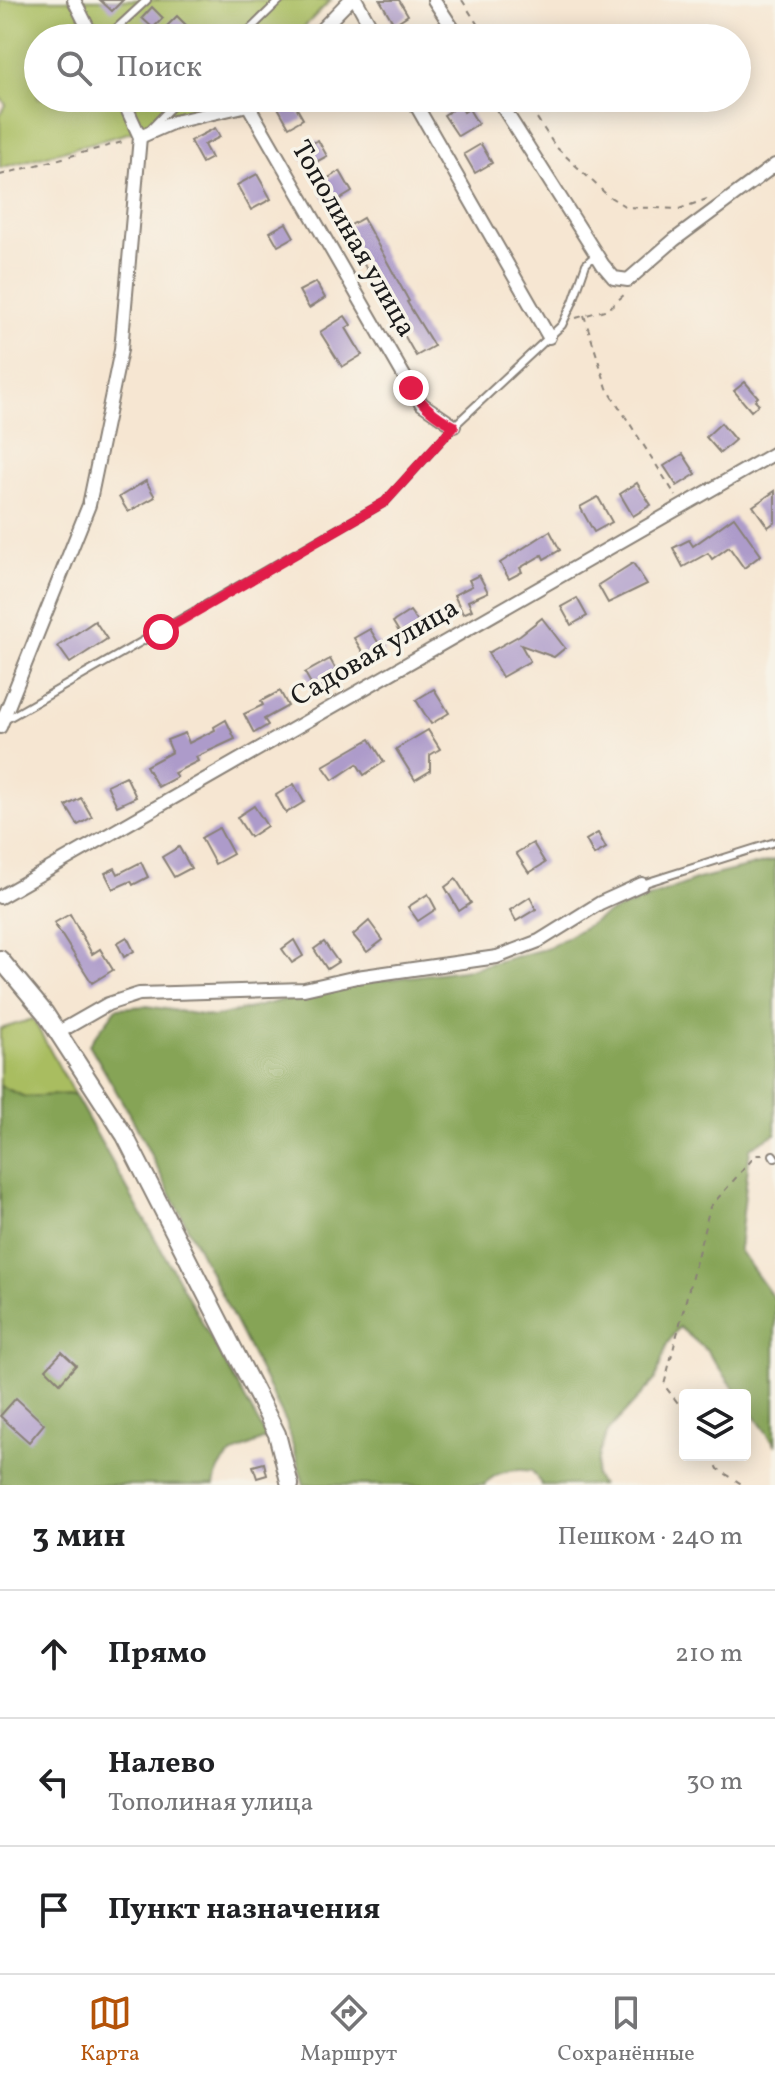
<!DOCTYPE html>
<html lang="ru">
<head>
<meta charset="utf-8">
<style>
	:root { --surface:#fff; --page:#f2f2f2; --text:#202124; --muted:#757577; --line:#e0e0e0; --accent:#b45309 }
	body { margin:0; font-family:Vollkorn,serif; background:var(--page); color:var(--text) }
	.controls { position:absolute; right:24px; bottom:24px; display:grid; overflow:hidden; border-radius:8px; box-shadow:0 4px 20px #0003 }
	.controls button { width:72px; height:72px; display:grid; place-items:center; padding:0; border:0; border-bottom:2px solid var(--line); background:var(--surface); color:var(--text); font:40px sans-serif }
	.stop { position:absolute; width:24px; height:24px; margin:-18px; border:6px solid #e11d48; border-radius:50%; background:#fff }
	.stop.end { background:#e11d48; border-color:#fff; box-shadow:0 2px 8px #0008 }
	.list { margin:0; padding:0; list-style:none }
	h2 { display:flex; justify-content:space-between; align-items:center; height:104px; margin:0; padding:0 32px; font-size:34px }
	h2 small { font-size:26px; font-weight:400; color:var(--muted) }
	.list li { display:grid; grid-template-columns:52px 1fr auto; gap:24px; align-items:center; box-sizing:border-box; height:128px; padding:0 32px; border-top:2px solid var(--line) }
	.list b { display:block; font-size:30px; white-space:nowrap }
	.list p { margin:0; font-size:26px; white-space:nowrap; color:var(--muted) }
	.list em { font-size:26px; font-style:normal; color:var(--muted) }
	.icon { flex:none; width:44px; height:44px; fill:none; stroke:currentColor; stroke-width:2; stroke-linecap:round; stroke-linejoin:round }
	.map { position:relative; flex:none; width:775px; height:1485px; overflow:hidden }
	.search { position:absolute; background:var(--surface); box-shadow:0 4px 20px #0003; left:24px; right:24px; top:24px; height:88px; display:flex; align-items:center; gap:20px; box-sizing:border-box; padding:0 28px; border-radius:44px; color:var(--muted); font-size:30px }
	.sheet { height:488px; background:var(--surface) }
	nav { display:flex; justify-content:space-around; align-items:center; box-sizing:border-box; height:112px; border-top:2px solid var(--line); background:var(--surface); font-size:22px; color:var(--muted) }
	nav a { display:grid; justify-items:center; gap:4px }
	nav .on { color:var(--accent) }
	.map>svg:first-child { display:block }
</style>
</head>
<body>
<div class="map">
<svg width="775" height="1485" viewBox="0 0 775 1485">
	<rect width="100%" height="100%" fill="#f7f3e8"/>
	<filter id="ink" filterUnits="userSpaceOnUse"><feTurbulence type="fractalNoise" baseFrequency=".0125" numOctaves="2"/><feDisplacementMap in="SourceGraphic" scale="16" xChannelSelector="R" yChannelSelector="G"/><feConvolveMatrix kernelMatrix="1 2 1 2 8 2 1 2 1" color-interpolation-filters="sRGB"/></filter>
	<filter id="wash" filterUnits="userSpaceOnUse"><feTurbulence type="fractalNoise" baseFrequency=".006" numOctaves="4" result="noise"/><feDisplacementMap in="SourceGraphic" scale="32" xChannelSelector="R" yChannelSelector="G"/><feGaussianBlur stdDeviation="1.8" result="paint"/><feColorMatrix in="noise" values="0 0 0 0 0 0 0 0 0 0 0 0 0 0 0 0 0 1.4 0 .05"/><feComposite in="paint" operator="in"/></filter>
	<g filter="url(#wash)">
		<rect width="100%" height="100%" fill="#f6e6d2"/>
		<g fill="#a9bd61" stroke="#626c3e" stroke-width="2">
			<path d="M0,0h331l-38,38h-255v60h191l-104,36 -125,34v-53l6,-10 -6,-8z"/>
			<path d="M33,1019l41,75 -49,3 -25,-11v-57z"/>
		</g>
		<g fill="#86a457" stroke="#51603a" stroke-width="2">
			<path d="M775,860v274l-25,14 -11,102 36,50v144l-30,-41v-8h-6l-33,-45 -27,-23 -12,17 -12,36 -47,51 -9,23 -4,22 6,9h-59l-10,-14c-17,-3 -36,0 -48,14h-180l-18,-63 -152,-300 -45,-78 28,-36 30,-2 67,11 131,-32 124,-16 79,-21 61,-35 89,-34z"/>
			<path d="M0,1086l25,11 49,-3 193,344c-27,13 -47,15 -53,47h-214z"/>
		</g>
		<g id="blocks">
			<g fill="#ad9bca">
				<path d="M100,0h23l-11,11z"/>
				<path d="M380,0h19l9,15 -14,9z"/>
				<path d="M152,7l11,11 -10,10 -11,-10z"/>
				<path d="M177,16l11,11 -11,10 -11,-10z"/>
				<path d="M286,98h5l12,21 -14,8 -13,-23z"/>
				<path d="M460,105l4,7 5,-3 9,15 -20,12 -14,-21z"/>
				<path d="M215,128l5,9 -16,8 7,13 -9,5 -12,-22z"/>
				<path d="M318,140l9,16 -20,11 -9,-16z"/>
				<path d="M481,144l11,19 -17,10 -11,-19z"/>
				<path d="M340,171l12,21 -20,12 -2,-3 -3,2 -6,-11 3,-2 -4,-7z"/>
				<path d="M257,174l14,25 -20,11 -14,-25z"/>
				<path d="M363,218l46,83 -2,1 27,44 -18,10 -72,-127z"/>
				<path d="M286,223l8,14 -16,9 -8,-14z"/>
				<path d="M316,282l9,16 -16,10 -10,-17z"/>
				<path d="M345,316l6,9 -5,3 16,27 -20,12 -22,-35z"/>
				<path d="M745,382l13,15 -3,3 4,4 -8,7 -17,-20z"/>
				<path d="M721,423l14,17 -15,13 -14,-16z"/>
				<path d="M683,454l13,20 -19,12 -13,-20z"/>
				<path d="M146,481l9,16 -27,15 -9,-15z"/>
				<path d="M637,483l14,22 -18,11 -13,-22z"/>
				<path d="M775,491v31l-7,5 -15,-21z"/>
				<path d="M598,497l14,25 -18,10 -14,-25z"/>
				<path d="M734,517l27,38 -17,13 -15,-21 -17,12 -4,-6 -25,14 -10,-19 16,-8 4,6z"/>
				<path d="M550,531l10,19 -16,9 -2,-4 -22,13 2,4 -13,7 -9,-16z"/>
				<path d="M633,563l14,21 -39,19 -10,-18z"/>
				<path d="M479,575l9,17 -20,9 4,9 -9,4 -9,-19 18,-9 -3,-6z"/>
				<path d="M577,598l10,18 -16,9 -10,-18z"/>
				<path d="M410,611l12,17 -18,12 -11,-18z"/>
				<path d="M542,618l23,30 -11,9 -33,-12 9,16 -28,16 -14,-24 32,-18z"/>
				<path d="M95,621l12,18 -37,24 -12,-17z"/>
				<path d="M370,629l14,23 -16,9 -14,-23z"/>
				<path d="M330,659l10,18 -25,14 -10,-18z"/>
				<path d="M434,689l15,24 -18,11 -15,-24z"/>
				<path d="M280,691l8,15 -24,13 4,6 -14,8 -10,-19 19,-9 -2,-4z"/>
				<path d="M226,720l9,19 -39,18 2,4 -24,12 3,4 -19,10 -12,-21 26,-14 -5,-12 18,-7 4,10 26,-13 -1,-3z"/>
				<path d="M428,730l12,19 -10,6v16l-15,9 -19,-31z"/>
				<path d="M370,739l14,23 -20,13 -7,-11 -24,16 -10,-14z"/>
				<path d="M126,776l10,21 -19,9 -10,-21z"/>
				<path d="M294,784l10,18 -18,11 -10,-18z"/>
				<path d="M81,798l11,19 -14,8 -12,-19z"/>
				<path d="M254,806l13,20 -17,11 -13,-20z"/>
				<path d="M219,828l14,26 -18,10 -14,-26z"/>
				<path d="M598,833l8,15 -12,7 -8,-15z"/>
				<path d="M533,843l12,20 -16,10 -13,-20z"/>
				<path d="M179,847l12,21 -17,9 -12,-20z"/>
				<path d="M141,862l7,15 -15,8 -2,-4 -18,8 -8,-16 10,-5 3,6z"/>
				<path d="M456,879l15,24 -12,8 -14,-24z"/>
				<path d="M428,894l8,15 -18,12 -10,-14z"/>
				<path d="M530,897l6,12 -20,12 -6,-11z"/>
				<path d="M70,914l22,40 8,-5 13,21 -21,13 -38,-60z"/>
				<path d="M369,921l14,19 -16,12 -14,-17z"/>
				<path d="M127,937l7,14 -10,6 -7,-14z"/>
				<path d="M294,940l9,16 -11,7 -10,-14z"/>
				<path d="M324,942l14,20 -11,7 -13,-20z"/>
				<path d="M62,1352l14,13 -16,18 -14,-14z"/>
				<path d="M16,1398l28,26 -15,18 -29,-26z"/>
				<path d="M264,1463l3,12 -10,3 -4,-12z"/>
			</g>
		</g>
	</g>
	<g filter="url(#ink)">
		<use href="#blocks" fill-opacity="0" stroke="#898177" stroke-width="2"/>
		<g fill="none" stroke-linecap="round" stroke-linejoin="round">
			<defs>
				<g id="service">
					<path d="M106,38l41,-38"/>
					<path d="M241,38l39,-38"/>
					<path d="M150,129l30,-31"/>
					<path d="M5,720l380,-218 69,-76 108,-101 11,-23 13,-38 5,-5h8"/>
					<path d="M642,884l133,-42"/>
					<path d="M773,1155l2,3"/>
				</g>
				<g id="minor">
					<path d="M74,0l19,38"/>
					<path d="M356,0l21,38"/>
					<path d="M434,0l25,38"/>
					<path d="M313,38l37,-38"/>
					<path d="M412,98l137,239"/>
					<path d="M497,98l106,167 11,13 14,2 46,-40 101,-75"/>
					<path d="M248,105l163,283 11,16 32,22"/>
					<path d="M140,137l34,-15 74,-17 7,-7"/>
					<path d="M0,727l89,-222 32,-155 19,-213 -18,-39"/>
					<path d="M0,897l775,-444"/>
					<path d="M59,1032l49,-28 31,-10 165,-5 53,-12 140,-20 42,-16 61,-38 42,-19"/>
				</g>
				<path id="tertiary" d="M0,959l45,54 80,123 152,298 13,51"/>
			</defs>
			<use href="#service" stroke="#898177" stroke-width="10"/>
			<use href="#minor" stroke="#898177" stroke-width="16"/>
			<use href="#tertiary" stroke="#898177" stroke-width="20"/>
			<g stroke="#898177" stroke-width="2" stroke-dasharray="6 6" stroke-linecap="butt">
				<path d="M462,0l24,38"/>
				<path d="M524,98l31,48 52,49 19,12 53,2 28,-10"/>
				<path d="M0,175l126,-34"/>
				<path d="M584,315l23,73 69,108"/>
				<path d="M576,318l32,-9 18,-16"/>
				<path d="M685,1412l-21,-27 46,-178 46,-52h7"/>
				<path d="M712,1455l6,14 25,16"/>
			</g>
			<use href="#service" stroke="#fff" stroke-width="6"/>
			<use href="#minor" stroke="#fff" stroke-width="12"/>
			<use href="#tertiary" stroke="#fff" stroke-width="16"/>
		</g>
	</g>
	<g fill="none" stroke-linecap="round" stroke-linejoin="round" filter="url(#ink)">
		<path stroke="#e11d48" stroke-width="10" d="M161,632l224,-130 69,-76c-19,-10 -31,-20 -43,-38"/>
	</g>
	<g text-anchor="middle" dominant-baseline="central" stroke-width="7" stroke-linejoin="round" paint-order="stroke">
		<g font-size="28" fill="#1c1c1c" stroke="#f7f3e8">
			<text transform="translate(353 239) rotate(60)">Тополиная улица</text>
			<text transform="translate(375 653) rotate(-30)">Садовая улица</text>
		</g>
	</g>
</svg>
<div class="controls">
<button><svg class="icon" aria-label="layers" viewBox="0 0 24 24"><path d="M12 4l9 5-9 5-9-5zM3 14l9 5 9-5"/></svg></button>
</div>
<div class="stop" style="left:161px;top:632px"></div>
<div class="stop end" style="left:411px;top:388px"></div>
<div class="search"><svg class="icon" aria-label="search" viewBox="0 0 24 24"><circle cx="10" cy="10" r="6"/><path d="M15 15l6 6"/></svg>Поиск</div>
</div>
<section class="sheet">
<h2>3 мин<small>Пешком · 240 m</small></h2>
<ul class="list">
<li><svg class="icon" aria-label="ahead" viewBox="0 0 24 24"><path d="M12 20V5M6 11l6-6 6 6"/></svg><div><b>Прямо</b></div><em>210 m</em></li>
<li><svg class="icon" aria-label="left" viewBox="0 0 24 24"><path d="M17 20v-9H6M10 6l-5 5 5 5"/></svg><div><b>Налево</b><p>Тополиная улица</p></div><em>30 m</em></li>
<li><svg class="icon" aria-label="arrive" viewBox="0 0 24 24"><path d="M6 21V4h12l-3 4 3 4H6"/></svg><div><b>Пункт назначения</b></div></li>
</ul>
</section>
<nav>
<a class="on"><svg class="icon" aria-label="map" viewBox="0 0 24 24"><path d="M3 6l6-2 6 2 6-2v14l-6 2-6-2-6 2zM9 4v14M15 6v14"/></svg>Карта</a>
<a><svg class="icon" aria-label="directions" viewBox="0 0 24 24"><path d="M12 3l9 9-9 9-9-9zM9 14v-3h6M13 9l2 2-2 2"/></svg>Маршрут</a>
<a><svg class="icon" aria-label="saved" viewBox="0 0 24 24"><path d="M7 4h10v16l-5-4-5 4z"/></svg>Сохранённые</a>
</nav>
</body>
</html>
